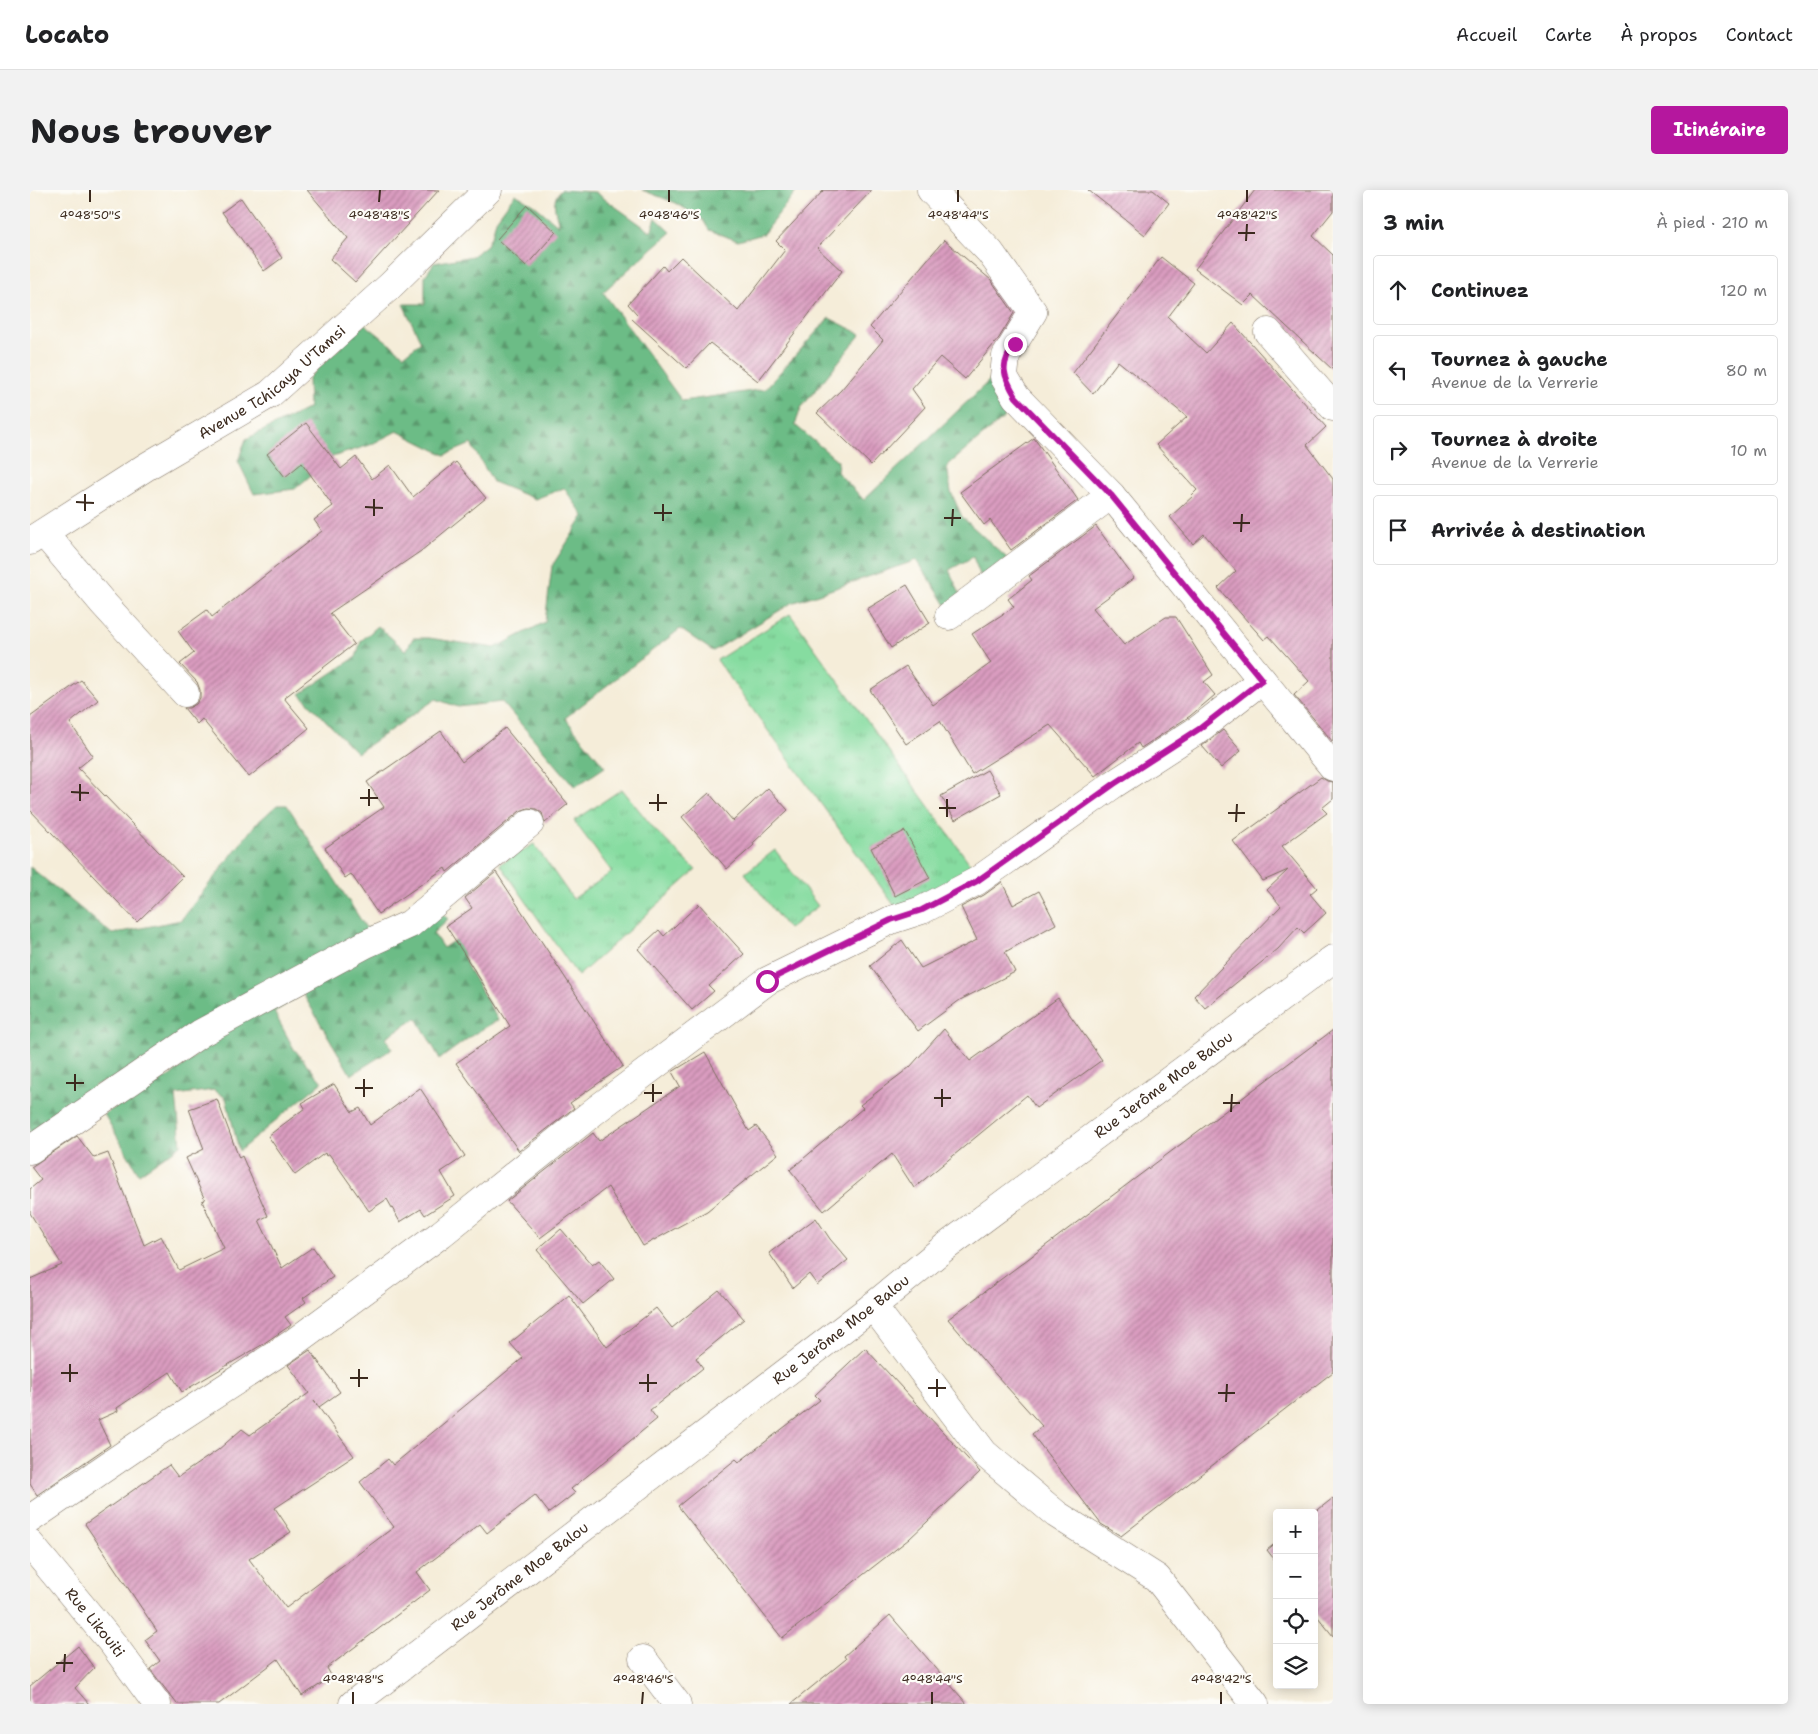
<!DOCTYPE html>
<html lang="fr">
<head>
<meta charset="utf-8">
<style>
	:root { --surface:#fff; --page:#f2f2f2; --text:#202124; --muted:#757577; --line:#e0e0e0; --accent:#b5179e }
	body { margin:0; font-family:"Shantell Sans",sans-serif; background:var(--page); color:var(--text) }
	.controls { position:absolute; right:15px; bottom:15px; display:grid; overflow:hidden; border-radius:5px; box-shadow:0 2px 12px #0003 }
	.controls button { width:45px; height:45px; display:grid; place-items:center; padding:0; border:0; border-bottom:1px solid var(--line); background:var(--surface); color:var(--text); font:25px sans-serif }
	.stop { position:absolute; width:15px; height:15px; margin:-11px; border:4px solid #b5179e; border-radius:50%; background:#fff }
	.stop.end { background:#b5179e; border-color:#fff; box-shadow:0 1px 5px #0008 }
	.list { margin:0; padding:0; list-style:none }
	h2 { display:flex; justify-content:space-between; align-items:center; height:65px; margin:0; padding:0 20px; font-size:21px }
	h2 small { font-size:16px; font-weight:400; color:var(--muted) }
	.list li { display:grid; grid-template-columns:32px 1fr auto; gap:15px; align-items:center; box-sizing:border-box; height:70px; margin:0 10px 10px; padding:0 10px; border:1px solid var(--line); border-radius:5px }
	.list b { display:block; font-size:19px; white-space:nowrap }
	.list p { margin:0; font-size:16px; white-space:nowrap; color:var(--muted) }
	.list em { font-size:16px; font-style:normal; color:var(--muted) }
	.icon { flex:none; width:28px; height:28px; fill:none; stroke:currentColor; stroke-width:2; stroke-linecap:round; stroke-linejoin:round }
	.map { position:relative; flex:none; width:1303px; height:1514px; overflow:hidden; border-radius:5px }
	header { display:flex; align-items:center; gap:30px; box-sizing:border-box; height:70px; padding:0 25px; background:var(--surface); border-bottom:1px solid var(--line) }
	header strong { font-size:24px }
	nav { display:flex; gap:28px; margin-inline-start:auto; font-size:18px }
	.intro { display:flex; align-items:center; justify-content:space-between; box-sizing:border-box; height:120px; padding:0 30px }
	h1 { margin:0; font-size:35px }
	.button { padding:12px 22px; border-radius:5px; background:var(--accent); color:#fff; font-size:18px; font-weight:700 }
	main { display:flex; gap:30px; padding:0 30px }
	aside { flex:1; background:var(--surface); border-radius:5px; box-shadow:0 2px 12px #0003 }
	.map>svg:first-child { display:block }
</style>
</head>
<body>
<header>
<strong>Locato</strong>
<nav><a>Accueil</a><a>Carte</a><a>À propos</a><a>Contact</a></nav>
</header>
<div class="intro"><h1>Nous trouver</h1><a class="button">Itinéraire</a></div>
<main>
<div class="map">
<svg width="1303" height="1514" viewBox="0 0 1303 1514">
	<defs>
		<pattern id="grass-tufts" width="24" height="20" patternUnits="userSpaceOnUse" patternTransform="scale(1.25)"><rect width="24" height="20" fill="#86dca0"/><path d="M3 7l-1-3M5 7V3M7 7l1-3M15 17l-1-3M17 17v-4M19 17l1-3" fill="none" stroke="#75bd89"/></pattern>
		<pattern id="forest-firs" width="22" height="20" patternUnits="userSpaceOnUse" patternTransform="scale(1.25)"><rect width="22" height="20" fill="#6cbc86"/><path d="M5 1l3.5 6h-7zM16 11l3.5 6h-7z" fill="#5a996d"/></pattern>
		<pattern id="building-hatch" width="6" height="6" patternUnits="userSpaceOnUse" patternTransform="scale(1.25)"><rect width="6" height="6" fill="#da9cc0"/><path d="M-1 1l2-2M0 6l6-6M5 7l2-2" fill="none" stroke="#b27f9b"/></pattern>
	</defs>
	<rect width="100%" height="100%" fill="#fdfcf7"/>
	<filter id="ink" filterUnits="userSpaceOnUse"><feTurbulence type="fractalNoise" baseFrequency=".02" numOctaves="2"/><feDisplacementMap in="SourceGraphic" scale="10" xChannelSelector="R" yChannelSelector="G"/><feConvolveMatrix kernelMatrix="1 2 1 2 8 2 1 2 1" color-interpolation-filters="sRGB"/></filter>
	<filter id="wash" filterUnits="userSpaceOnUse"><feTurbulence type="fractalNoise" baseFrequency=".0096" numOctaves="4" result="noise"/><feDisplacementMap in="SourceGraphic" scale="20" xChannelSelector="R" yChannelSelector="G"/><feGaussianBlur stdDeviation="1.12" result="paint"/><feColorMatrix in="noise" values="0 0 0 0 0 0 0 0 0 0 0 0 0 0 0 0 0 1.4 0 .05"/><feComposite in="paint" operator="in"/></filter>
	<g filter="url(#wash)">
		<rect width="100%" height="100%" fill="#f5edd9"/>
		<g fill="url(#grass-tufts)" stroke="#60835f">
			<path d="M760,424l183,254 -74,44 -182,-252z"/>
			<path d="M592,599l33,41 41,40 -118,106 -78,-112 34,-20 39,55 39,-27 -38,-51z"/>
			<path d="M745,660l43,56 -30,23 -43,-56z"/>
		</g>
		<g fill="url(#forest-firs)" stroke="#547352">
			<path d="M531,0l34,2 56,40 5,-14 15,14 -68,60 79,109 83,-12 64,-71 32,16 -60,74 -6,17 43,36 -1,11 27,28 128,-122 20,33 -65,55 4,26 11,25 45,41 -26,19 -8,-20 -24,13 11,24 -14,11 -29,-45 -125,43 -79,48 -33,-22 -115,89 40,49 -30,20 -73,-85 -44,5 -22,-8 -79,54 -57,-59 56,-37 5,-16 17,-15 28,25 7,-13h16l66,10 50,-26 7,-56 32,-50 -20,-28 -29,11 -42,-17 -22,-38 -26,11 -48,-24 -27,14 -38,12 -37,32 -41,5 -16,-33 8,-22 63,-31 -1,-30 57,-54 39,31 17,-13 -18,-38h22v-28l9,-13 38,-7 15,-11 6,-13 3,-12 19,-26 18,10 26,22c-3,-14 -9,-25 2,-36z"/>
			<path d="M612,0h155l-34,44 -25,7 -29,-11 -6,-10 -27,-17z"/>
			<path d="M247,615h10l79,123h39l36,-16 7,7 -15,14 10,15 15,-10 9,28 31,54 -24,14 -34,25 -23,-41 -31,19 6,12 -41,26 -48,-81 -29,18 20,37 28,33 -83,69 -13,-53 -12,-8 -38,5 5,50 -42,29 -35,-60 69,-40 40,-33 -117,44 -41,26 -12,21 -13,9v-274l82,67 69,-14 74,-95z"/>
		</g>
		<g id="blocks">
			<g fill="url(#building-hatch)">
				<path d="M277,0h132l-84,92 -25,-23 18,-21z"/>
				<path d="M794,0h48l-55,58 25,23 -84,110 -48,-38 -24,25 -54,-49 5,-5 -9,-10 35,-38 4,5 14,-14 57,54 47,-61 -9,-9z"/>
				<path d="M1058,0h65l16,13 -24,32z"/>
				<path d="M1225,0h78v21l-20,25 20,19v115l-80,-75 -10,10 -48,-36z"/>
				<path d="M211,8l41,60 -18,13 -42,-59z"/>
				<path d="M497,15l29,27 -30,34 -29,-27z"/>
				<path d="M914,50l47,40 23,33 -15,25 -34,41 -25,-22 -28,32 13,18 -54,58 -54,-52 24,-23 42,-50 -13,-13z"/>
				<path d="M1131,67l33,26 -26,34 38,36 27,-30 93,104 -19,18 26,34v263l-39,-47 15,-14 -40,-45 -5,4 -46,-52 18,-17 -32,-37 -11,10 -23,-27 23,-21 -1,-1 5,-5 -41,-45 31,-28 -69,-56 -25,33 -20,-21z"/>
				<path d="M276,233l35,46 15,-12 16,22 18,-14 23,32 43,-35 30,36 -65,53 -91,62 24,31 -70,54 25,30 -60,49 -47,-58 -5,5 -13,-16h5l7,-4 4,-6v-8l-3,-8 -17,-18 14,-11 -16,-22 29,-21 5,7 110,-86 -8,-11 19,-14 -31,-43 -17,14 -18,-23z"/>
				<path d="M1004,248l44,62 -67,50 -21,-30 -6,5 -24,-33z"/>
				<path d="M1066,336l38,52 -41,30 31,37 42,-28h10l37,58 -9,7 11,13 -25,21 -49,32 -3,-5 -43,33 -45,-51 -78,49 -32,-53 -34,23 -36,-54 36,-24 27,39 58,-42 -19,-29 42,-27 -6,-8 24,-19 -3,-4z"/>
				<path d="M877,395l23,38 -39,25 -24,-39z"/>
				<path d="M51,490l17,20 -28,23 23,33 -15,12 105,109 -46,45 -107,-112v-93z"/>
				<path d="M475,538l63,76 -23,19 -3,-10 -6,-4 -8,-1 -8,3 -73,61 -2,-4 -67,46 -27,-40 -6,4 -20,-30 59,-41 -17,-25 74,-51 21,31z"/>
				<path d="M1193,540l18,21 -20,17 -19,-22z"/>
				<path d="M957,580l14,24 -46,26 -14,-24z"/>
				<path d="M1291,587l6,4 6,1v17l-11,9 5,5 -45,33 35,42 -7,6 16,19 -22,20 -6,-6 -20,22 -73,59 -11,-12 87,-90 -14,-16 21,-20 -25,11 -30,-40z"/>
				<path d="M738,598l20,22 -35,33 1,2 -27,24 -45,-52 27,-24 24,28z"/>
				<path d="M875,641l25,47 -35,18 -24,-48z"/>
				<path d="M466,682l127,194 -53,37 4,5 -55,43 -63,-88 54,-37 -64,-100 26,-18 -7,-10z"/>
				<path d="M972,692l11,23 26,-14 17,33 -51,28 10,20 -55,28 -42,31 -48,-65 32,-26 19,28 56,-28 -16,-33 23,-12z"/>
				<path d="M669,714l45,50 -35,32 5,5 -22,19 -54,-61 21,-19 5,6z"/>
				<path d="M1028,808l44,62 -66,48 -9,-13 -113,93 -22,-34 -68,57 -34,-41 73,-62 -3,-3 50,-38 34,-38 26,32z"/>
				<path d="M1303,840v342l-212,164 -20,-12 -69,-90 10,-8 -54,-60 -40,-47z"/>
				<path d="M675,862l44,79 7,-5 22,28 -71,57 -64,35 -35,-59 -68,51 -33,-37 86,-68 6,8 81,-55 -8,-14z"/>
				<path d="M304,894l18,28 8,-4 10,17 50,-37 45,68 -24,16 14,24 -30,19 -4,-6 -21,13 -13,-23 -18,12 -40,-57 -3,2 -1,-3 -30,22 -27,-39 37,-28 -3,-5z"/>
				<path d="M187,909l22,59 3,-2 26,60 -9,4 23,48 31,-21 20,30 -30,21 3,4 -21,15 6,8 -31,21 -78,46 -12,-20 -53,36 1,3 -20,9 12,25 -73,50 -7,-11v-205l32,-14 -32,-52v-24l11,-9 -10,-13 46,-31 17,22 14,-5 36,92 17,-9 18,34 45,-22 -22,-47 3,-1 -19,-42 18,-9 -15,-40z"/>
				<path d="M786,1028l14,21 18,21 -31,25 -8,-11 -16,14 -24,-35z"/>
				<path d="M531,1039l31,36 7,-5 15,19 -31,25 -46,-54z"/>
				<path d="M689,1100l25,29 -48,39 7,10 -53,42 7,9 -86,70 4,4 -26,20 -14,-18 -48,38 -7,-9 -63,48 13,18 -103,78 5,9 -30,19 -24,-37 -59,45h-42l-27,-35 10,-8 -15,-21 12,-9 -72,-107 84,-59 9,12 40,-27 24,-21 8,6 59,-42 -21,-28 22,-15 30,42 -21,15 -5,-6 40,55 -79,52 16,24 -42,27 37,49 108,-81 -34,-45 28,-23 5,6 130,-107 -13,-15 59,-48 38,52 49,-39 16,20z"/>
				<path d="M835,1158l115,124 -71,67 -127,99 -104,-132 58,-47 3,3 81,-62 -5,-5z"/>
				<path d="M1303,1308v138l-19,-24v-99z"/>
				<path d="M1247,1352v21l-10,-13z"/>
				<path d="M860,1425l77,89h-176l55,-45 -2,-3z"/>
				<path d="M48,1456l16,22 -19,20 14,16h-59v-18z"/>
			</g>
		</g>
	</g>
	<g filter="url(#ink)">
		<use href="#blocks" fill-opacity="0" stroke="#7c6e5f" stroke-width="1"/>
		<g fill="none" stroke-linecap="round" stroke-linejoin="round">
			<defs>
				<g id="minor">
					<path d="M901,0l59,62 43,60 -27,44 -2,21 12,20 95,98 222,272"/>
					<path d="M1238,142l65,75"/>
					<path d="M14,343l58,69 83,91"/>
					<path id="s1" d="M0,351l119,-76 121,-71 120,-108 98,-96"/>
					<path d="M919,426l162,-121"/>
					<path d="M0,960l171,-117 165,-89 44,-20 120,-101"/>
					<path d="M843,1116l111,147 72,61 101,64 98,126"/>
					<path d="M0,1329l120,-82 139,-91 152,-112 156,-125 170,-128 124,-61 31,-10 55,-29 137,-97 85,-55 63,-49"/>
					<path id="s2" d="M0,1354l83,100 44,60"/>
					<path d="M613,1469l34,45"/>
					<path id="s3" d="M323,1514l520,-398 71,-58 389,-289"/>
				</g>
			</defs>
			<use href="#minor" stroke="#7c6e5f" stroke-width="29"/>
			<use href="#minor" stroke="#fff" stroke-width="28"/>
		</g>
	</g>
	<g fill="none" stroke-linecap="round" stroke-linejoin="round" filter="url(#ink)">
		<path stroke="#b5179e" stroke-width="6" d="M737,791l124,-61 31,-10 55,-29 137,-97 85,-55 63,-49 -151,-185 -95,-98c-13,-22 -17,-31 -1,-53"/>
	</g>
	<path fill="none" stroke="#3b2a1e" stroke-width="2" d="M60,12v-12M349,12l1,-12M639,12v-12M928,12v-12M1217,12v-12M1208,43h17M1216,51l1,-17M46,312l18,1M335,317l18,1M55,321v-17M624,323h18M344,326v-17M914,328h17M633,331v-17M1203,333h17M922,336l1,-17M1211,342l1,-18M41,602l18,1M330,608h18M50,611v-17M619,613h18M339,616v-17M909,618h17M628,621v-17M1198,623h17M917,627v-18M1206,632l1,-18M36,893h18M325,898h18M45,901v-17M614,903h18M334,907v-18M904,908h17M623,912v-18M1193,913h17M912,917v-18M1201,922l1,-18M31,1183h17M320,1188h18M40,1192v-18M609,1193h18M329,1197v-18M898,1198h18M618,1202v-18M1188,1203h17M907,1207v-18M1196,1212l1,-18M26,1473h17M34,1482l1,-18M323,1514v-12M612,1514l1,-12M902,1514v-12M1191,1514v-12"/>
	<g text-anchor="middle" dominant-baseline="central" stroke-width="4.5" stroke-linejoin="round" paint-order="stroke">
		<g font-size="15" fill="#3b2a1e" stroke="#fdfcf7">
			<text stroke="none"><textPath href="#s1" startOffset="290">Avenue Tchicaya U'Tamsi</textPath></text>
			<text stroke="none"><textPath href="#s3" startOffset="1020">Rue Jerôme Moe Balou</textPath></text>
			<text stroke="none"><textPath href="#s3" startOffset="615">Rue Jerôme Moe Balou</textPath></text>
			<text stroke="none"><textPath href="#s3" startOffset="210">Rue Jerôme Moe Balou</textPath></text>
			<text stroke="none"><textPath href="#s2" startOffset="102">Rue Likouiti</textPath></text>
		</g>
	</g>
	<g font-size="12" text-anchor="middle" fill="#3b2a1e" stroke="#fdfcf7" stroke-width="4.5" stroke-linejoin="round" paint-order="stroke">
		<text x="60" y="29">4°48'50"S</text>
		<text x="349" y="29">4°48'48"S</text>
		<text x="639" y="29">4°48'46"S</text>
		<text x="928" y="29">4°48'44"S</text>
		<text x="1217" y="29">4°48'42"S</text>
		<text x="323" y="1493">4°48'48"S</text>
		<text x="613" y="1493">4°48'46"S</text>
		<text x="902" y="1493">4°48'44"S</text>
		<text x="1191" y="1493">4°48'42"S</text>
	</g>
</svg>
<div class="controls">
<button>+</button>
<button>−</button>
<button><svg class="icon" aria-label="locate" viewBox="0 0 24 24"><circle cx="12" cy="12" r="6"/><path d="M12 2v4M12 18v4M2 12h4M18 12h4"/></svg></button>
<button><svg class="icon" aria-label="layers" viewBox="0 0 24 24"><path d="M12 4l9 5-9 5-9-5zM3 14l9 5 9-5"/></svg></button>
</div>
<div class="stop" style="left:737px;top:791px"></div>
<div class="stop end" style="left:985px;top:154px"></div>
</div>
<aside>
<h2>3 min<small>À pied · 210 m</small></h2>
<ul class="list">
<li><svg class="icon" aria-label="ahead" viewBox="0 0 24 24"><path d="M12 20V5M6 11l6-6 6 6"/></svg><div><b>Continuez</b></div><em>120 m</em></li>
<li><svg class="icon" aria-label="left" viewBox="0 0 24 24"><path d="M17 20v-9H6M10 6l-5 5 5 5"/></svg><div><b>Tournez à gauche</b><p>Avenue de la Verrerie</p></div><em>80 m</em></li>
<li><svg class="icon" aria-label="right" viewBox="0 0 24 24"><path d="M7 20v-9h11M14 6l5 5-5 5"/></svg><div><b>Tournez à droite</b><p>Avenue de la Verrerie</p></div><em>10 m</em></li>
<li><svg class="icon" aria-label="arrive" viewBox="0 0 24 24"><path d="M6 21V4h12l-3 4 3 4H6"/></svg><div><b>Arrivée à destination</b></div></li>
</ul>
</aside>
</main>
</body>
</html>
